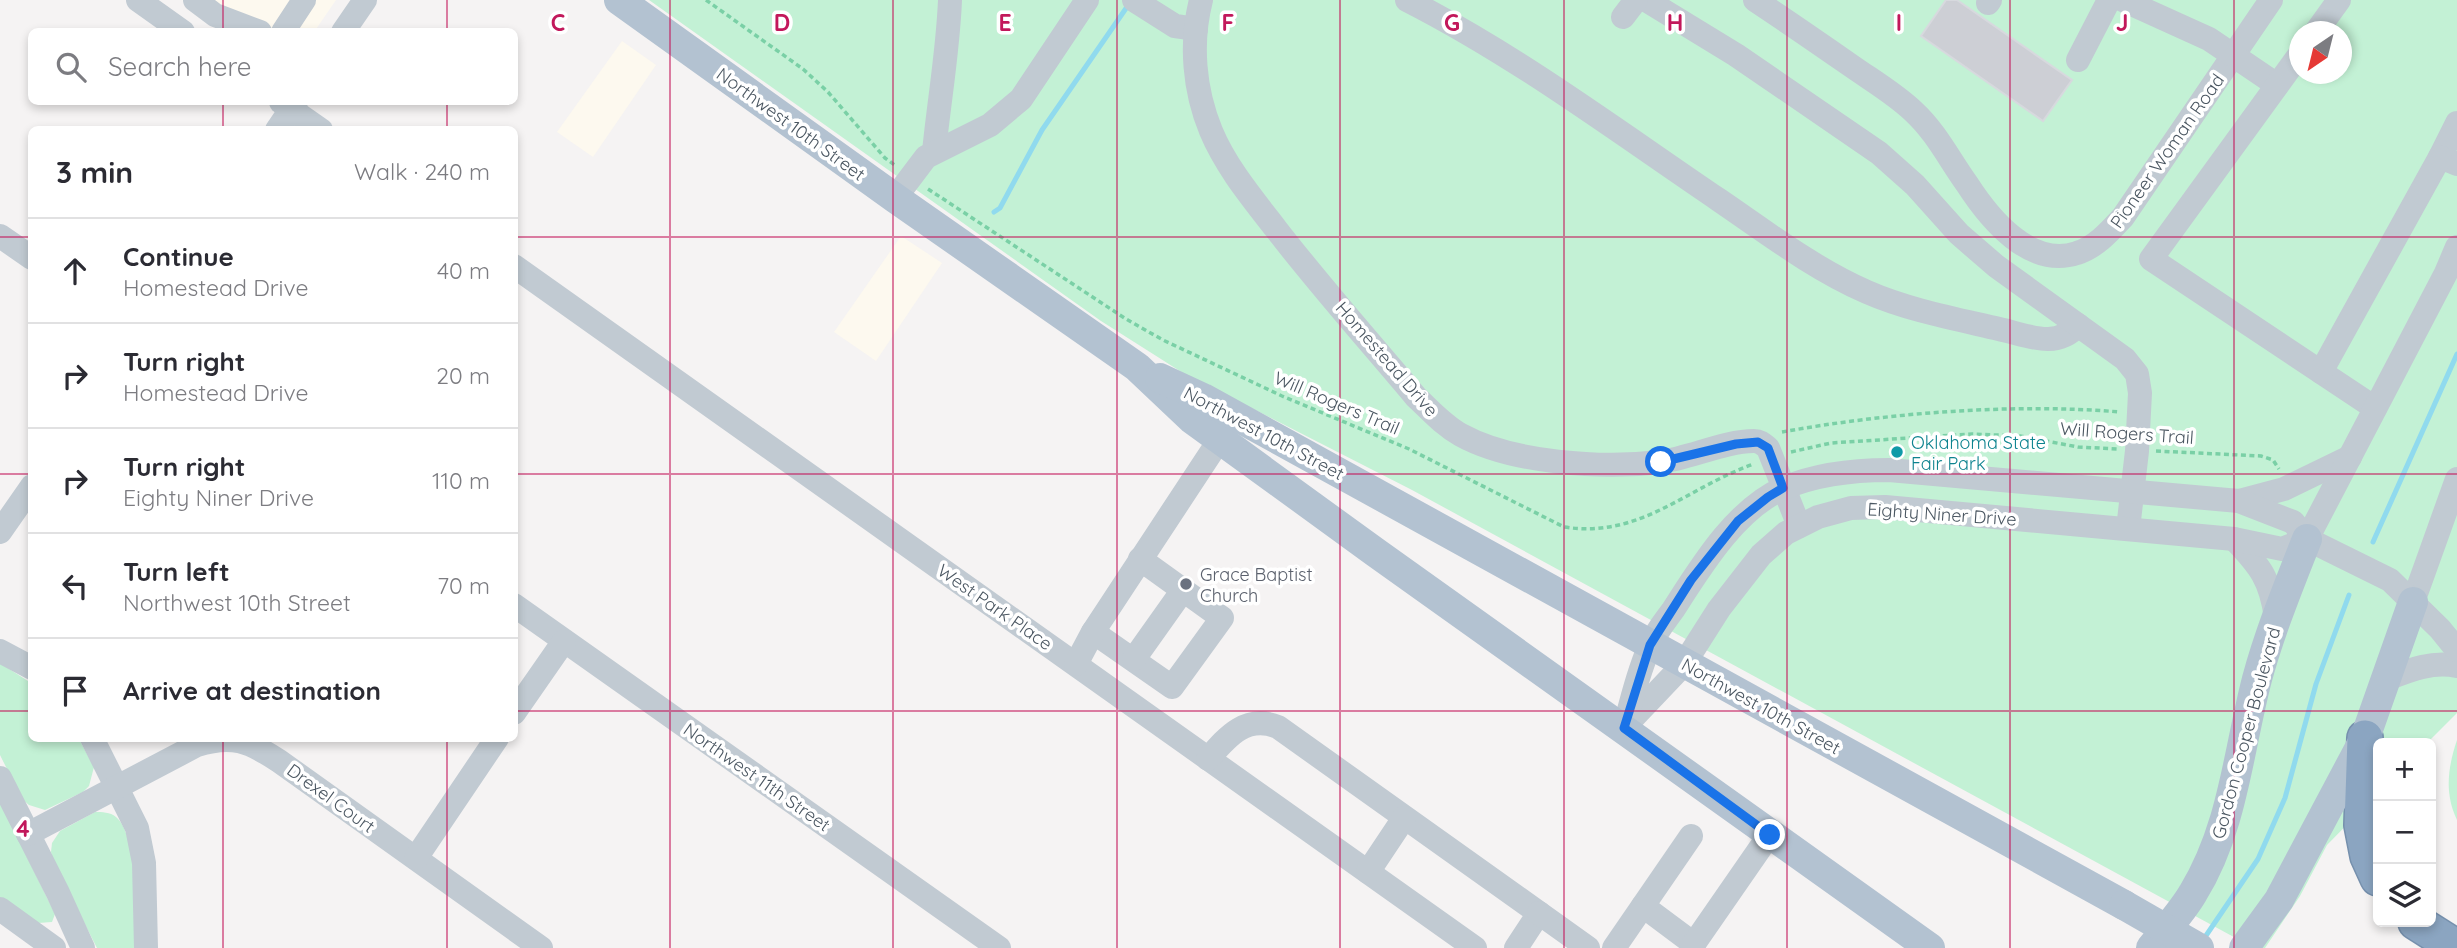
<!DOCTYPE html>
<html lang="en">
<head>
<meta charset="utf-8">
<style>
	:root { --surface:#fff; --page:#f7f7f7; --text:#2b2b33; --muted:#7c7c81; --line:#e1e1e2 }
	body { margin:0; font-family:Quicksand,sans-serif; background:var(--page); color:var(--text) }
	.controls { position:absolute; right:21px; bottom:21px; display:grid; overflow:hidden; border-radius:10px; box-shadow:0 4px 10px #0003 }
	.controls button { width:63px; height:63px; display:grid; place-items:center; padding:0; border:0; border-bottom:2px solid var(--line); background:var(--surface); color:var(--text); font:35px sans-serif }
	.compass { position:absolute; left:2289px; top:21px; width:63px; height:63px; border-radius:50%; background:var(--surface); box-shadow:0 4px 10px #0003; rotate:215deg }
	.stop { position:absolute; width:21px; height:21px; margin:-16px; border:5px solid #1a73e8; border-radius:50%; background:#fff }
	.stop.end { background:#1a73e8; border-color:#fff; box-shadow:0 2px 7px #0008 }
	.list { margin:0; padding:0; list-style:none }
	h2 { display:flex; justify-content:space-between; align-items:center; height:91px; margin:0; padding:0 28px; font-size:30px }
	h2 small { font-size:23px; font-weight:400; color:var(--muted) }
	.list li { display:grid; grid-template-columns:46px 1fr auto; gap:21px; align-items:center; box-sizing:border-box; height:105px; padding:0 28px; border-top:2px solid var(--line) }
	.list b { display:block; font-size:26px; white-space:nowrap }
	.list p { margin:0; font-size:23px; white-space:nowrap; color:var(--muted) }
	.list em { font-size:23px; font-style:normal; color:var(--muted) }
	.icon { flex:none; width:38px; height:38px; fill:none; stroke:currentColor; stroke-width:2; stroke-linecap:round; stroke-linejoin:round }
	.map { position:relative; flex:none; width:2457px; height:948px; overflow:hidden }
	.search { position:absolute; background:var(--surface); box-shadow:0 4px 10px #0003; left:28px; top:28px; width:490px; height:77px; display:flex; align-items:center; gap:18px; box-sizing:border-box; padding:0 24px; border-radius:10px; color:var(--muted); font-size:26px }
	.panel { position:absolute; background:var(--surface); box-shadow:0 4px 10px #0003; left:28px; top:126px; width:490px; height:616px; border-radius:10px }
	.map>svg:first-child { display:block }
</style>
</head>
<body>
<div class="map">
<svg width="2457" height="948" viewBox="0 0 2457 948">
	<rect width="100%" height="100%" fill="#f5f3f3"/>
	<g fill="#fdf9ef">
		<path d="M182,0h154l-22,32 -88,-1z"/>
		<path d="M622,41l34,24 -63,92 -36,-25z"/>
		<path d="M901,236l41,27 -66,98 -42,-29z"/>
	</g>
	<g fill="#c3f1d5" fill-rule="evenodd">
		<path d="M649,0h1808v713l-30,30h-49v50l-51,52 -27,51 -35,52h-11l-842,-458 -229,-117 -82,-52zM2300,32h42v42h-42z"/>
		<path d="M0,663l31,20 1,55 47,1 15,28 -5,19 -6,6 -38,18 -16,-5 -7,-6 -22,-44z"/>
		<path d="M2457,740v80c-13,-27 -9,-53 0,-80z"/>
		<path d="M0,802l55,112 -3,8 -14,1 -38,-26z"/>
		<path d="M95,812c7,0 15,0 21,5 23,19 19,103 19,131h-38l-44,-87 -2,-9 1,-9 8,-12z"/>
	</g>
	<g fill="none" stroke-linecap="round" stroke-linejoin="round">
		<g stroke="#90daee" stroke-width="5">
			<path d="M994,212l6,-4 42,-78 87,-126"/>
			<path d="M2373,542l84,-188"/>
			<path d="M2203,940l55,-81 27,-61 31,-114 33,-89"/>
		</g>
	</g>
	<path fill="#cdcfd5" stroke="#d7d9de" stroke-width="2" d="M1946,0h11l115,80 -29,41 -122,-85z"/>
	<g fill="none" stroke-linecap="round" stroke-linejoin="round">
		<defs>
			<g id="highway">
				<path d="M2365,738l-3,87 6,31 10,22"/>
				<path d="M2416,922l41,26"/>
			</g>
		</defs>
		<use href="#highway" stroke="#7690ad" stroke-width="38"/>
		<g stroke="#7ad0a6" stroke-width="3.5" stroke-dasharray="5 3.5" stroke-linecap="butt">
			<path d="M706,0l97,69 25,23 57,66 11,8"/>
			<path d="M928,189l198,130 37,21 119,56 127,53 155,78c77,12 123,-40 190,-63"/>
			<path d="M1782,432c105,-19 231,-29 338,-20"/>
			<path d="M2156,451l105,5 12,4 6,9"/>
			<path d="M1791,452l40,-9 141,-9 48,2 58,11 39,2"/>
		</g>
		<g stroke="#c1cad2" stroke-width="24">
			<path d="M138,0l45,32"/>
			<path d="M195,0l20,15 45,17"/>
			<path d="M1134,0l41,26 21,3"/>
			<path d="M1201,0c-11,43 -7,90 10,131 15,36 41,67 65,98 44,57 93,112 140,168 14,13 27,28 45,38 51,28 141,34 199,27 30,-4 65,-21 94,-21 6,0 9,3 14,7l31,78"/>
			<path d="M1407,0c110,56 210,131 312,200 47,32 95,69 148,92 41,18 89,27 132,37 28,6 57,21 79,-4"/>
			<path d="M1646,0l90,55 143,98 36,32 44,49 37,32 129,93 12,15 3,19 -3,58 -9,78"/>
			<path d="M1755,0c33,22 65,44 98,67 20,14 42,27 60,44 23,21 36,48 54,73 22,34 63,85 110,69 19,-6 33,-22 46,-36l148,-217"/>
			<path d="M2123,0l86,39 68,46"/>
			<path d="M1988,3l2,-3"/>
			<path d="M1623,17l13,-17"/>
			<path d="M283,32l21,-32"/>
			<path d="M343,32l22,-32"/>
			<path d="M2316,32l23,-32"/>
			<path d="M2300,54l-149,205 224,149"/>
			<path d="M2078,60l31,-60"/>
			<path d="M281,102l40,28"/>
			<path d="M2457,123l-17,34 17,7"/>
			<path d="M277,130l19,-28"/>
			<path d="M934,152c5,-51 14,-101 16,-152"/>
			<path d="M895,198l31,-41 64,-32 31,-26 66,-99"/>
			<path d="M0,236l32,22"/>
			<path d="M514,266l961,682"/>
			<path d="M2321,372l119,-215"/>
			<path d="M2239,501l45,-12 66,-32"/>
			<path d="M0,532l32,-46"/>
			<path d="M2234,539c26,27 37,41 42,79"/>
			<path d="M2307,539l139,-266 11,-26"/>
			<path d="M2413,602l44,-123"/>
			<path d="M514,605l485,343"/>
			<path d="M1093,632l79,55 50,-69 -82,-59"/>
			<path d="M0,651l32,17"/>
			<path d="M1134,659l49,-69"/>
			<path d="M1076,664l17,-32 127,-193"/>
			<path d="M2387,679c23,-9 45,-18 70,-13"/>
			<path d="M514,713l50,-72"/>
			<path d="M1627,724l57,-60 35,-55 42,-54 25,-22 32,-16 33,-9 34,-1 349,32 48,10 25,-10"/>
			<path d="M1624,728c8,-27 14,-57 26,-82 5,-13 15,-25 23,-36 27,-42 63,-102 111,-122 33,-14 69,-18 105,-18l350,31 54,21 14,17 83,41 50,49 17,21"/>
			<path d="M92,738l45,90 7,35 2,85"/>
			<path d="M1208,759c19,-22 38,-45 70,-32l261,186 -23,35"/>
			<path d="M0,778l58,115 25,55"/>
			<path d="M28,834l169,-89c35,-11 52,-4 82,16l262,187"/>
			<path d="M416,858l81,-120"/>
			<path d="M1368,872l36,-54"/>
			<path d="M1643,906l51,38"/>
			<path d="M0,909l54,39"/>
			<path d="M1539,913l49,35"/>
			<path d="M1614,948l77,-112"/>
			<path d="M1691,948l79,-114"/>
		</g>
		<g stroke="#b3c2d1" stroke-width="30">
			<path d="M619,0l276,198 242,169 55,52 183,133 555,396"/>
			<path d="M1160,378l43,20 921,507"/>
			<path d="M2151,948c14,-18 31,-36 42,-55 40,-65 45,-141 64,-214 13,-48 32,-94 50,-140"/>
			<path d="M2244,948l35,-48 86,-162 48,-136"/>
		</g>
		<use href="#highway" stroke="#8ba5c1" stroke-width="35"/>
		<path stroke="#b3c2d1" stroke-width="30" d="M2124,905l75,43"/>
	</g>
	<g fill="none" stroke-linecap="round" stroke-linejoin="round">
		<path stroke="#1a73e8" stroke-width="9" d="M1661,462l75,-18 22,-2 10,6 15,40 -15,9 -30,24 -47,59 -41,65 -26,83 146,107"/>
	</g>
	<path fill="none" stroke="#c2185b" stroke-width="2" stroke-opacity="0.55" d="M223,0v32M447,0v32M670,0v948M893,0v948M1117,0v948M1340,0v948M1564,0v948M1787,0v948M2010,0v948M2234,0v948M223,102v28M447,102v28M0,237h32M514,237h1943M0,474h32M514,474h1943M0,711h32M514,711h1943M223,738v210M447,738v210"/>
	<circle fill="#0f9aa8" stroke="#fff" stroke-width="2.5" cx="1897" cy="452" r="7"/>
	<circle fill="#6b7280" stroke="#fff" stroke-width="2.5" cx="1186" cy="584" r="7"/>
	<g text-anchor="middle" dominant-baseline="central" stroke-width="7" stroke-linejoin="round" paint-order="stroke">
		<g font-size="18" fill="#4a5661" stroke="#fff">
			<text transform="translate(791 124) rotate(36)">Northwest 10th Street</text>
			<text transform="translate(2167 151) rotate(-55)">Pioneer Woman Road</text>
			<text transform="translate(1387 359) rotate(49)">Homestead Drive</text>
			<text transform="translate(1337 403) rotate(23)">Will Rogers Trail</text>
			<text transform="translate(1264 433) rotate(28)">Northwest 10th Street</text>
			<text transform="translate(2127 433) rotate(4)">Will Rogers Trail</text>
			<text transform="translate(1942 514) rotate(4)">Eighty Niner Drive</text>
			<text transform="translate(995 607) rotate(35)">West Park Place</text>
			<text transform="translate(1761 706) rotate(29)">Northwest 10th Street</text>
			<text transform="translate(2246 733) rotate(-75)">Gordon Cooper Boulevard</text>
			<text transform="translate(757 777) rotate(35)">Northwest 11th Street</text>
			<text transform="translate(331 798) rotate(36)">Drexel Court</text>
		</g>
		<g font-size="18" fill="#0d838f" stroke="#fff" text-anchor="start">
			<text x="1911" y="442">Oklahoma State<tspan x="1911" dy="21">Fair Park</tspan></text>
		</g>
		<g font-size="18" fill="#5b616d" stroke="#fff" text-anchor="start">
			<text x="1200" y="574">Grace Baptist<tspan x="1200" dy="21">Church</tspan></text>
		</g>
	</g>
	<g font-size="23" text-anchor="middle" font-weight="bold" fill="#c2185b" stroke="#fff" stroke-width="7" stroke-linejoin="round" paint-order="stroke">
		<text x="558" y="31">C</text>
		<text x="782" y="31">D</text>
		<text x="1005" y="31">E</text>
		<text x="1228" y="31">F</text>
		<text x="1452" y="31">G</text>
		<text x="1675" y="31">H</text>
		<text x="1899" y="31">I</text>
		<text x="2122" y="31">J</text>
		<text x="23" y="837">4</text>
	</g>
</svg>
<div class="controls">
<button>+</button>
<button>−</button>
<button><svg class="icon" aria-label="layers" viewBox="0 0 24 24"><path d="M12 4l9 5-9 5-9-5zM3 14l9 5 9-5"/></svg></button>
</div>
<svg class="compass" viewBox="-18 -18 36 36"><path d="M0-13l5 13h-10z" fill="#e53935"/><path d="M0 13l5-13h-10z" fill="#7c7c81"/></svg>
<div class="stop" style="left:1661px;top:462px"></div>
<div class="stop end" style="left:1770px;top:835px"></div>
<div class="search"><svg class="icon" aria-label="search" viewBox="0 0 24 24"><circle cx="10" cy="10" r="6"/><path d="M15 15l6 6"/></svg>Search here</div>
<section class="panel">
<h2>3 min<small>Walk · 240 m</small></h2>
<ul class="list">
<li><svg class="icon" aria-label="ahead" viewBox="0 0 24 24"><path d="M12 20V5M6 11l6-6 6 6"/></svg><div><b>Continue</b><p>Homestead Drive</p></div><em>40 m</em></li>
<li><svg class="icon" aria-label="right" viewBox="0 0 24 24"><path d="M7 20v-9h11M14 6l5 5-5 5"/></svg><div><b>Turn right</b><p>Homestead Drive</p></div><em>20 m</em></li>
<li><svg class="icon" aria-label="right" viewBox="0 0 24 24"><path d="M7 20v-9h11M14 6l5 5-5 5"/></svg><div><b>Turn right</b><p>Eighty Niner Drive</p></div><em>110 m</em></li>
<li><svg class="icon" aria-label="left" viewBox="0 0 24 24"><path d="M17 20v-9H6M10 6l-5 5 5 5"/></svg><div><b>Turn left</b><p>Northwest 10th Street</p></div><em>70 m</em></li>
<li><svg class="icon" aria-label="arrive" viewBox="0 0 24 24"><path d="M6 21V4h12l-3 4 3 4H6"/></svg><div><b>Arrive at destination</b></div></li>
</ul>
</section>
</div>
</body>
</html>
